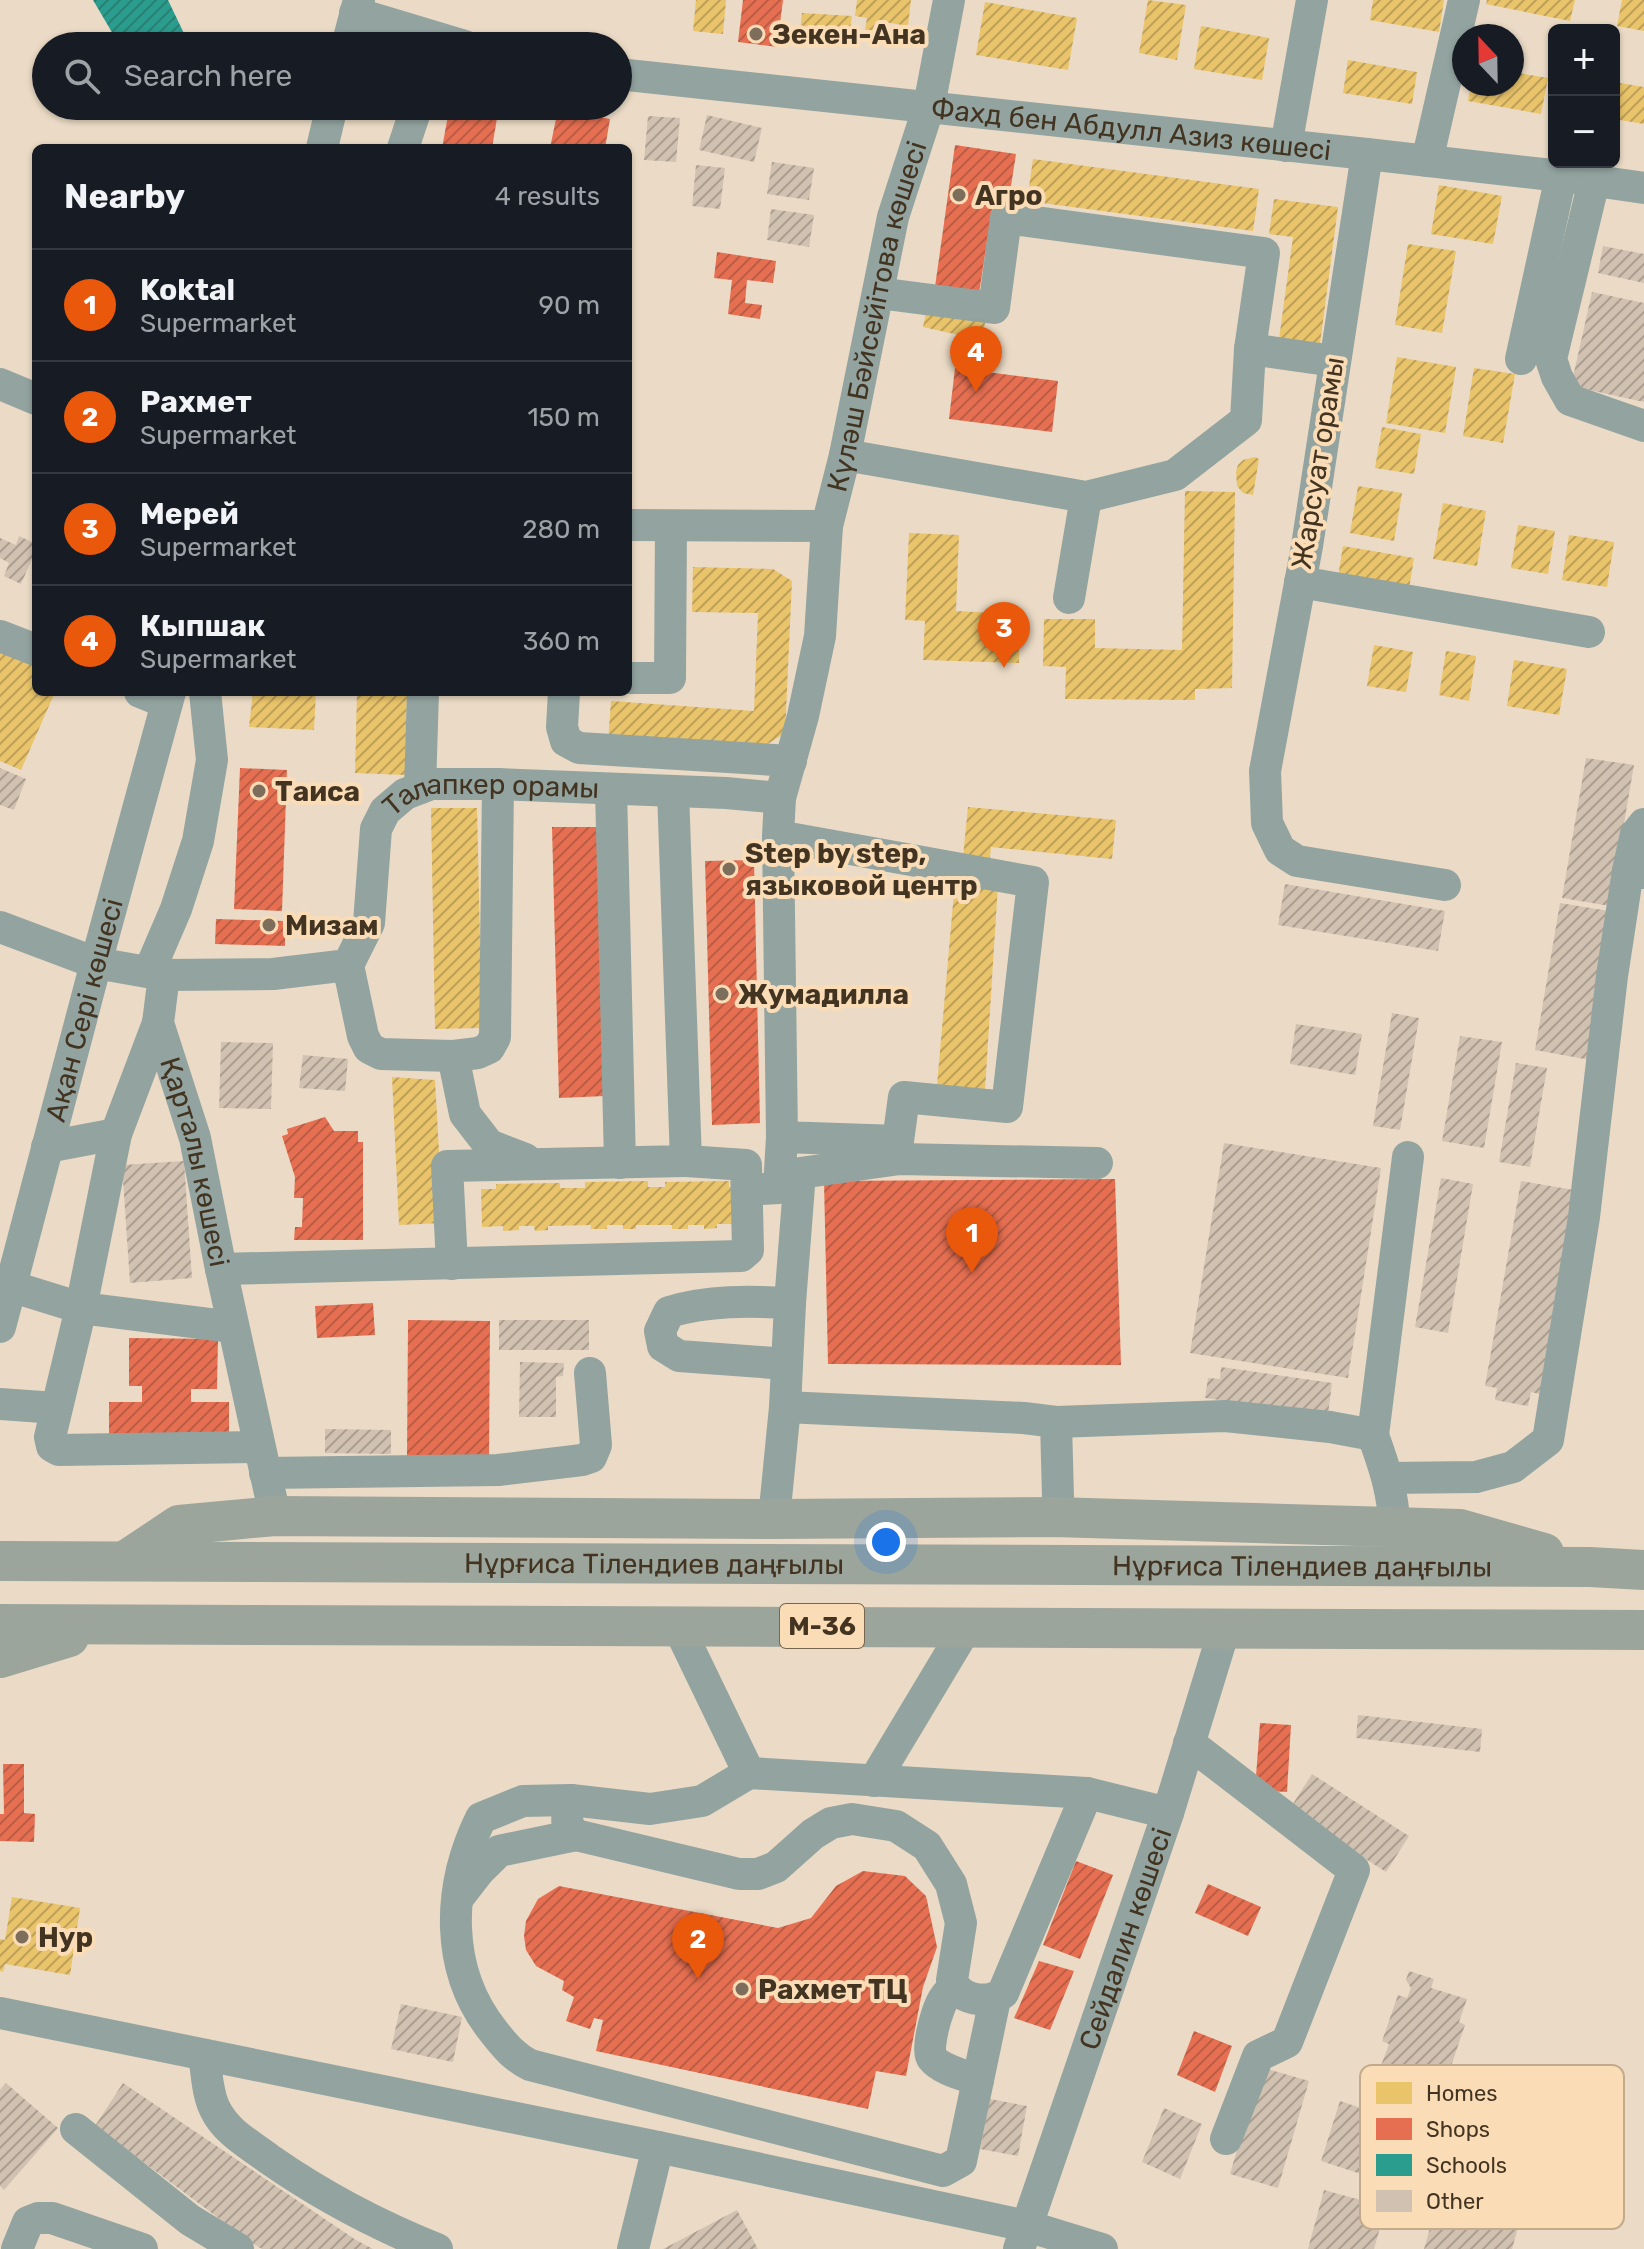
<!DOCTYPE html>
<html lang="en">
<head>
<meta charset="utf-8">
<style>
	:root { --surface:#171b24; --page:#20242c; --text:#f1f3f6; --muted:#9ea1a6; --line:#363941; --accent:#ea580c }
	body { margin:0; font-family:Rubik,sans-serif; background:var(--page); color:var(--text) }
	.controls { position:absolute; right:24px; top:24px; display:grid; overflow:hidden; border-radius:12px; box-shadow:0 2px 6px #0004 }
	.controls button { width:72px; height:72px; display:grid; place-items:center; padding:0; border:0; border-bottom:2px solid var(--line); background:var(--surface); color:var(--text); font:40px sans-serif }
	.compass { position:absolute; left:1452px; top:24px; width:72px; height:72px; border-radius:50%; background:var(--surface); box-shadow:0 2px 6px #0004; rotate:338deg }
	.you { position:absolute; left:886px; top:1542px; width:28px; height:28px; margin:-20px; border:6px solid #fff; border-radius:50%; background:#1a73e8; box-shadow:0 0 0 12px #1a73e833 }
	.badge { display:grid; place-items:center; width:52px; height:52px; border-radius:50%; background:var(--accent); color:#fff; font-size:26px; font-weight:700 }
	.pin { position:absolute; translate:-50% -66px; filter:drop-shadow(0 2px 4px #0008) }
	.pin::after { content:''; position:absolute; top:42px; width:28px; height:24px; background:inherit; clip-path:polygon(0 0,100% 0,50% 100%) }
	.list { margin:0; padding:0; list-style:none }
	h2 { display:flex; justify-content:space-between; align-items:center; height:104px; margin:0; padding:0 32px; font-size:34px }
	h2 small { font-size:26px; font-weight:400; color:var(--muted) }
	.list li { display:grid; grid-template-columns:52px 1fr auto; gap:24px; align-items:center; box-sizing:border-box; height:112px; padding:0 32px; border-top:2px solid var(--line) }
	.list b { display:block; font-size:30px; white-space:nowrap }
	.list p { margin:0; font-size:26px; white-space:nowrap; color:var(--muted) }
	.list em { font-size:26px; font-style:normal; color:var(--muted) }
	.icon { flex:none; width:44px; height:44px; fill:none; stroke:currentColor; stroke-width:2; stroke-linecap:round; stroke-linejoin:round }
	.map { position:relative; flex:none; width:1644px; height:2249px; overflow:hidden }
	.search { position:absolute; background:var(--surface); box-shadow:0 2px 6px #0004; left:32px; top:32px; width:600px; height:88px; display:flex; align-items:center; gap:20px; box-sizing:border-box; padding:0 28px; border-radius:44px; color:var(--muted); font-size:30px }
	.panel { position:absolute; background:var(--surface); box-shadow:0 2px 6px #0004; left:32px; top:144px; width:600px; height:552px; border-radius:12px }
	.map>svg:first-child { display:block }
</style>
</head>
<body>
<div class="map">
<svg width="1644" height="2249" viewBox="0 0 1644 2249">
	<defs>
		<pattern id="homes-hatch" width="6" height="6" patternUnits="userSpaceOnUse" patternTransform="scale(2)"><rect width="6" height="6" fill="#e9c46a"/><path d="M-1 1l2-2M0 6l6-6M5 7l2-2" fill="none" stroke="#bea057"/></pattern>
		<pattern id="shops-hatch" width="6" height="6" patternUnits="userSpaceOnUse" patternTransform="scale(2)"><rect width="6" height="6" fill="#e76f51"/><path d="M-1 1l2-2M0 6l6-6M5 7l2-2" fill="none" stroke="#bd5c43"/></pattern>
		<pattern id="schools-hatch" width="6" height="6" patternUnits="userSpaceOnUse" patternTransform="scale(2)"><rect width="6" height="6" fill="#2a9d8f"/><path d="M-1 1l2-2M0 6l6-6M5 7l2-2" fill="none" stroke="#268174"/></pattern>
		<pattern id="building-hatch" width="6" height="6" patternUnits="userSpaceOnUse" patternTransform="scale(2)"><rect width="6" height="6" fill="#d1c1b1"/><path d="M-1 1l2-2M0 6l6-6M5 7l2-2" fill="none" stroke="#ab9e90"/></pattern>
	</defs>
	<rect width="100%" height="100%" fill="#ebdbc6"/>
	<g fill="url(#homes-hatch)">
		<path d="M696,0h30l-3,34 -30,-3z"/>
		<path d="M857,0h54l-3,26 -29,-5 -2,10 -12,-1 2,-12 -12,-2z"/>
		<path d="M1148,0l38,5 -9,55 -38,-7z"/>
		<path d="M1373,0h71l-5,32 -69,-12z"/>
		<path d="M1487,0h88l-5,21 -84,-17z"/>
		<path d="M1622,0h22v31l-27,-5z"/>
		<path d="M985,2l92,16 -9,52 -92,-15z"/>
		<path d="M802,13l50,3 -4,29 -49,-4z"/>
		<path d="M1201,26l68,12 -7,42 -68,-11z"/>
		<path d="M1348,60l69,12 -5,32 -69,-11z"/>
		<path d="M1512,72l36,6 -7,36 -73,-13 3,-17h41z"/>
		<path d="M1614,82l30,5v37l-30,-5z"/>
		<path d="M1033,159l226,30 -6,42 -226,-30z"/>
		<path d="M1439,185l63,11 -9,48 -62,-10z"/>
		<path d="M1274,199l64,8 -18,137 -41,-5 14,-102 -24,-3z"/>
		<path d="M1408,244l48,7 -14,82 -47,-8z"/>
		<path d="M928,303l59,13 -6,24 -58,-13z"/>
		<path d="M1397,357l59,10 -11,66 -59,-10z"/>
		<path d="M1474,368l41,6 -12,69 -40,-7z"/>
		<path d="M1382,427l39,7 -7,40 -39,-6z"/>
		<path d="M1255,457l4,2 -6,36 -10,-2 -6,-7 -1,-14 2,-7 5,-5z"/>
		<path d="M1358,486l44,7 -8,48 -44,-8z"/>
		<path d="M1185,491l50,1 -3,196 -37,1v11l-130,-1 1,-32 -23,-1 1,-47h51v29l87,2z"/>
		<path d="M1443,503l43,8 -9,55 -44,-7z"/>
		<path d="M1518,525l37,6 -7,43 -37,-6z"/>
		<path d="M909,533l50,2 -3,76 64,3 -1,49 -96,-3 2,-39 -20,-1z"/>
		<path d="M1569,535l45,7 -7,45 -45,-7z"/>
		<path d="M1343,546l71,12 -6,37 -71,-12z"/>
		<path d="M693,567l80,2 19,12 -7,152 -22,14 -155,-5 3,-41 143,10 4,-98 -66,-1z"/>
		<path d="M1374,645l39,7 -7,40 -39,-6z"/>
		<path d="M0,648l36,16v28h19l-34,78 -21,-9z"/>
		<path d="M1446,651l30,5 -7,45 -30,-6z"/>
		<path d="M1514,660l53,9 -8,46 -52,-9z"/>
		<path d="M253,692h63l-2,38 -65,-3z"/>
		<path d="M357,692h50l-2,83 -50,-2z"/>
		<path d="M968,807l148,13 -4,39 -121,-12 -2,23 -27,-3z"/>
		<path d="M431,808h46l5,220 -47,1z"/>
		<path d="M955,881l43,3 -13,206 -48,-5z"/>
		<path d="M392,1077l43,3 8,143 -44,2z"/>
		<path d="M648,1181v6h17v-5l64,-1v6h10l1,37h-23v4l-13,1v-4h-16v4h-16v-4h-36v4h-13v-4h-16v4h-16v-4l-43,1v4l-13,1 -1,-5h-15v4l-16,1v-5l-21,1 -1,-38h15v-5l64,-1v5h25v-6z"/>
		<path d="M12,1897l68,11 -10,67 -65,-11 -2,8 -3,-1v-32l5,1z"/>
	</g>
	<g fill="url(#shops-hatch)">
		<path d="M743,0h40l-6,47 -39,-5z"/>
		<path d="M558,109l52,10 -5,29h-55z"/>
		<path d="M449,110l48,8 -5,30h-50z"/>
		<path d="M955,145l61,9 -6,38 -15,-2 -17,110 -44,-6z"/>
		<path d="M717,252l59,9 -3,22 -26,-3 -2,23 17,2 -2,14 -32,-5 4,-34 -18,-2z"/>
		<path d="M955,368l103,13 -6,51 -103,-13z"/>
		<path d="M240,768l47,2 -5,141 -48,-2z"/>
		<path d="M552,827h47l6,269 -46,2z"/>
		<path d="M754,860l6,263 -48,2 -7,-264z"/>
		<path d="M216,919l69,2v25l-70,-2z"/>
		<path d="M325,1117l9,14h24v11h5v98h-69l1,-13h7l1,-29h-9l1,-21 -13,-41 6,-2 -1,-5z"/>
		<path d="M1115,1179l6,186 -293,-1 -4,-183z"/>
		<path d="M373,1303l2,32 -58,3 -2,-32z"/>
		<path d="M408,1320l82,1 -1,138h-82z"/>
		<path d="M129,1338l89,1 -1,50h-26v13h38v37l-120,-2v-35h33v-16h-13z"/>
		<path d="M1260,1723l31,2 -4,67 -32,-2z"/>
		<path d="M3,1764h21v49l11,1 -1,28 -34,-1v-27h4z"/>
		<path d="M1076,1861l37,14 -33,84 -37,-14z"/>
		<path d="M863,1871l42,5 21,20 11,51 -14,40 -17,89 -30,-5 -8,38 -272,-58 7,-31 -9,-2 -4,11 -24,-8 8,-24 -12,-7 2,-9 -28,-15 -10,-16 -2,-14 2,-15 12,-22 21,-13 219,42 33,-10 25,-32z"/>
		<path d="M1208,1884l53,23 -13,29 -53,-23z"/>
		<path d="M1039,1961l35,10 -24,59 -36,-12z"/>
		<path d="M1194,2031l38,15 -17,46 -38,-17z"/>
	</g>
	<path fill="url(#schools-hatch)" d="M93,0h75l22,46h-70z"/>
	<g fill="url(#building-hatch)">
		<path d="M707,115l55,13 -8,34 -55,-12z"/>
		<path d="M648,116l32,2 -4,44 -32,-2z"/>
		<path d="M772,162l42,6 -5,32 -42,-6z"/>
		<path d="M696,165l29,3 -5,41 -28,-3z"/>
		<path d="M771,209l43,6 -5,32 -42,-7z"/>
		<path d="M1603,246l41,8v29l-46,-10z"/>
		<path d="M1592,292l52,11v99l-73,-16z"/>
		<path d="M19,536l17,8v6l-15,34 -17,-8 5,-13 -9,-5v-20l16,7z"/>
		<path d="M1586,758l48,7 -24,141 -48,-8z"/>
		<path d="M0,768l26,11 -12,31 -14,-5z"/>
		<path d="M1285,884l160,27 -7,40 -160,-26z"/>
		<path d="M1560,903l55,9 -25,148 -55,-10z"/>
		<path d="M1392,1013l27,5 -19,112 -27,-4z"/>
		<path d="M1296,1024l66,10 -7,41 -65,-11z"/>
		<path d="M1460,1036l42,6 -18,106 -42,-7z"/>
		<path d="M221,1042l52,1 -2,66 -52,-1z"/>
		<path d="M303,1055l45,4 -3,32 -46,-3z"/>
		<path d="M1516,1063l31,5 -17,99 -31,-5z"/>
		<path d="M1224,1143l157,25 -33,210 -158,-25z"/>
		<path d="M184,1161l8,117 -62,5 -8,-118z"/>
		<path d="M1441,1178l32,6 -25,149 -33,-6z"/>
		<path d="M1521,1181l59,10 -36,204 -13,-3 -3,14 -33,-6 2,-12 -12,-2z"/>
		<rect x="499" y="1320" width="90" height="30"/>
		<path d="M520,1362l44,1 -1,13 -7,1v40h-37z"/>
		<path d="M1221,1367l111,16 -4,32 -123,-17 3,-20 12,1z"/>
		<path d="M325,1429l66,1v24l-66,-1z"/>
		<path d="M1358,1715l124,14 -2,23 -124,-14z"/>
		<path d="M1312,1774l97,62 -23,36 -97,-62z"/>
		<path d="M1409,1971l25,8 -3,9 36,11 -8,23 6,3 -25,74 -51,-5 -10,-23 10,-27 -7,-3 16,-46 9,3 4,-10 -5,-8z"/>
		<path d="M401,2004l61,13 -9,45 -62,-13z"/>
		<path d="M1261,2067l48,14 -31,107 -48,-14z"/>
		<path d="M6,2083l52,45 -54,62 -4,-4v-96z"/>
		<path d="M123,2083l233,157 17,9h-111l-10,-6 -157,-117z"/>
		<path d="M990,2099l37,7 -9,50 -38,-7z"/>
		<path d="M1340,2101l33,11 -5,16 62,20 -14,44 -95,-31z"/>
		<path d="M1164,2108l38,16 -22,55 -38,-17z"/>
		<path d="M1457,2133l81,23 -26,93h-88z"/>
		<path d="M1324,2190l62,17 -12,42h-66z"/>
		<path d="M737,2210l21,39h-95z"/>
	</g>
	<g fill="none" stroke-linecap="round" stroke-linejoin="round">
		<g stroke="#93a4a0" stroke-width="32">
			<path d="M355,13l110,33"/>
			<path d="M347,46l12,-46"/>
			<path id="s1" d="M618,74l749,80 194,22 83,12"/>
			<path d="M1286,146l26,-146"/>
			<path d="M322,148l10,-42"/>
			<path d="M403,148l14,-42"/>
			<path d="M1367,154l-60,392 -42,225 2,52 13,27 17,11 148,24"/>
			<path d="M1427,161l37,-161"/>
			<path d="M1594,181l-43,178 6,18 13,23 74,26"/>
			<path d="M878,293l116,15 12,-90 258,35 -14,96 84,12"/>
			<path d="M1521,359l40,-183"/>
			<path d="M0,384l36,15"/>
			<path d="M845,455l241,42 89,-22 71,-55 4,-71"/>
			<path d="M628,525l199,1"/>
			<path d="M1300,582l289,50"/>
			<path d="M1069,598l17,-101"/>
			<path d="M0,636l36,14"/>
			<path d="M628,678h42l1,-152"/>
			<path d="M140,692l27,11"/>
			<path d="M564,692l-2,35 4,14 13,7 212,13"/>
			<path d="M420,788l3,-96"/>
			<path d="M611,789l9,374"/>
			<path d="M778,836l255,46 -26,225 -103,-10 -6,44 -116,-4 -4,-301 2,-38"/>
			<path d="M1628,871l8,-37 8,-10"/>
			<path id="s2" d="M0,927l96,36 68,12 -6,48 37,115 26,131 54,247"/>
			<path d="M348,965l15,71 6,12 12,6 72,2 25,-3 11,-5 6,-11 3,-253"/>
			<path d="M149,972l27,-63 22,-68 14,-81 -7,-68"/>
			<path id="s3" d="M164,975l109,-1 75,-9 21,-42 7,-94 9,-18 20,-17 26,-10h67l228,9 54,5 23,-82 17,-80 7,-110 18,-71 48,-238 36,-111 20,-106"/>
			<path d="M453,1056l12,58 24,31 36,14"/>
			<path d="M47,1147l69,-13"/>
			<path d="M747,1190l32,-2 3,-51"/>
			<path d="M452,1264l-5,-98 239,-5 -13,-370"/>
			<path d="M221,1269l520,-13 7,-6 -2,-85 -60,-4"/>
			<path d="M10,1286l71,22 35,-174 42,-111"/>
			<path id="s4" d="M0,1327l96,-364 74,-271"/>
			<path d="M233,1327l-152,-19 -31,129 2,9 7,4 200,-3"/>
			<path d="M787,1364l-108,-8 -16,-10 -3,-15 9,-19c40,-12 80,-11 121,-9"/>
			<path d="M0,1404l56,4"/>
			<path d="M785,1407l239,11 32,4 2,76 -4,19"/>
			<path d="M1056,1422l169,-6 105,11 43,8"/>
			<path d="M265,1473l233,-3 84,-10 9,-3 5,-12 -6,-72"/>
			<path d="M1388,1478l88,-1 37,-10 35,-27 36,-223 28,-241 16,-105 16,2"/>
			<path d="M774,1519l11,-112 5,-104 10,-130 100,-14 197,4"/>
			<path d="M1394,1527c0,-33 -10,-61 -21,-92l35,-278"/>
			<path d="M678,1626l71,147 338,20 81,20"/>
			<path d="M1189,1743l165,127 -67,172 -29,14 -32,83"/>
			<path d="M749,1773l-47,28 -52,8 -79,-9c-4,16 -8,23 5,35l163,39h19l18,-7 37,-33 18,-11 21,-4 44,7 31,20 24,38 10,39 -9,57c6,20 35,25 51,13l84,-200"/>
			<path d="M874,1781l93,-155"/>
			<path d="M571,1800l-48,1 -42,17c-34,69 -37,152 13,214 11,14 20,25 36,33l413,106 18,-10 34,-162"/>
			<path d="M458,1898l21,-27 20,-20 77,-16"/>
			<path d="M955,1988c-4,3 -8,5 -10,9 -7,8 -20,53 -13,61 9,12 32,17 46,22"/>
			<path d="M0,2013l658,134 369,79 75,23"/>
			<path d="M204,2055c3,18 3,38 11,54 11,23 34,35 54,50 53,37 108,66 168,90"/>
			<path d="M76,2129l114,91 48,29"/>
			<path d="M17,2249l11,-27 10,-4h14l90,31"/>
			<path d="M633,2249l25,-102"/>
			<path id="s5" d="M1019,2249l149,-436 57,-186"/>
		</g>
		<g stroke="#9ca59c" stroke-width="40">
			<path id="s6" d="M0,1561l1590,6 54,3"/>
			<path d="M125,1561l54,-36 96,-9 499,3 280,-2 406,12 84,24"/>
			<path d="M0,1624l1644,6"/>
			<path d="M0,1658l69,-21"/>
		</g>
	</g>
	<g fill="#7d6e5b" stroke="#fadcb7" stroke-width="3">
		<circle cx="756" cy="34" r="8"/>
		<circle cx="959" cy="195" r="8"/>
		<circle cx="259" cy="791" r="8"/>
		<circle cx="729" cy="869" r="8"/>
		<circle cx="269" cy="925" r="8"/>
		<circle cx="722" cy="994" r="8"/>
		<circle cx="22" cy="1937" r="8"/>
		<circle cx="742" cy="1989" r="8"/>
	</g>
	<g text-anchor="middle" dominant-baseline="central" stroke-width="8" stroke-linejoin="round" paint-order="stroke">
		<rect fill="#fadcb7" stroke="#79664e" stroke-width="2" x="780" y="1604" width="84" height="44" rx="6"/>
		<g font-size="26" font-weight="bold" fill="#423421">
			<text x="822" y="1626">M-36</text>
		</g>
		<g font-size="28" font-weight="bold" fill="#423421" stroke="#fadcb7" text-anchor="start">
			<text x="772" y="34">Зекен-Ана</text>
			<text x="975" y="195">Агро</text>
			<text x="275" y="791">Таиса</text>
			<text x="745" y="853">Step by step,<tspan x="745" dy="32">языковой центр</tspan></text>
			<text x="285" y="925">Мизам</text>
			<text x="738" y="994">Жумадилла</text>
			<text x="38" y="1937">Нур</text>
			<text x="758" y="1989">Рахмет ТЦ</text>
		</g>
		<g font-size="28" fill="#423421" stroke="#fadcb7">
			<text stroke="none"><textPath href="#s1" startOffset="516">Фахд бен Абдулл Азиз көшесі</textPath></text>
			<text stroke="none"><textPath href="#s3" startOffset="1242">Күләш Бәйсейітова көшесі</textPath></text>
			<text transform="translate(1318 463) rotate(-81)">Жарсуат орамы</text>
			<text stroke="none"><textPath href="#s3" startOffset="458">Талапкер орамы</textPath></text>
			<text stroke="none"><textPath href="#s4" startOffset="328">Ақан Сері көшесі</textPath></text>
			<text stroke="none"><textPath href="#s2" startOffset="364">Қарталы көшесі</textPath></text>
			<text stroke="none"><textPath href="#s6" startOffset="654">Нұрғиса Тілендиев даңғылы</textPath></text>
			<text stroke="none"><textPath href="#s6" startOffset="1302">Нұрғиса Тілендиев даңғылы</textPath></text>
			<text stroke="none"><textPath href="#s5" startOffset="328">Сейдалин көшесі</textPath></text>
		</g>
	</g>
	<rect x="1360" y="2065" width="264" height="164" rx="12" fill="#fadcb7" stroke="#c3aa8a" stroke-width="2"/>
	<rect x="1376" y="2082" width="36" height="22" fill="#e9c46a"/>
	<rect x="1376" y="2118" width="36" height="22" fill="#e76f51"/>
	<rect x="1376" y="2154" width="36" height="22" fill="#2a9d8f"/>
	<rect x="1376" y="2190" width="36" height="22" fill="#d1c1b1"/>
	<g font-size="22" fill="#423421">
		<text x="1426" y="2101">Homes</text>
		<text x="1426" y="2137">Shops</text>
		<text x="1426" y="2173">Schools</text>
		<text x="1426" y="2209">Other</text>
	</g>
</svg>
<div class="controls">
<button>+</button>
<button>−</button>
</div>
<svg class="compass" viewBox="-18 -18 36 36"><path d="M0-13l5 13h-10z" fill="#e53935"/><path d="M0 13l5-13h-10z" fill="#9ea1a6"/></svg>
<div class="you"></div>
<div class="pin badge" style="left:972px;top:1273px">1</div>
<div class="pin badge" style="left:698px;top:1979px">2</div>
<div class="pin badge" style="left:1004px;top:668px">3</div>
<div class="pin badge" style="left:976px;top:392px">4</div>
<div class="search"><svg class="icon" aria-label="search" viewBox="0 0 24 24"><circle cx="10" cy="10" r="6"/><path d="M15 15l6 6"/></svg>Search here</div>
<section class="panel">
<h2>Nearby<small>4 results</small></h2>
<ul class="list">
<li><span class="badge">1</span><div><b>Koktal</b><p>Supermarket</p></div><em>90 m</em></li>
<li><span class="badge">2</span><div><b>Рахмет</b><p>Supermarket</p></div><em>150 m</em></li>
<li><span class="badge">3</span><div><b>Мерей</b><p>Supermarket</p></div><em>280 m</em></li>
<li><span class="badge">4</span><div><b>Кыпшак</b><p>Supermarket</p></div><em>360 m</em></li>
</ul>
</section>
</div>
</body>
</html>
